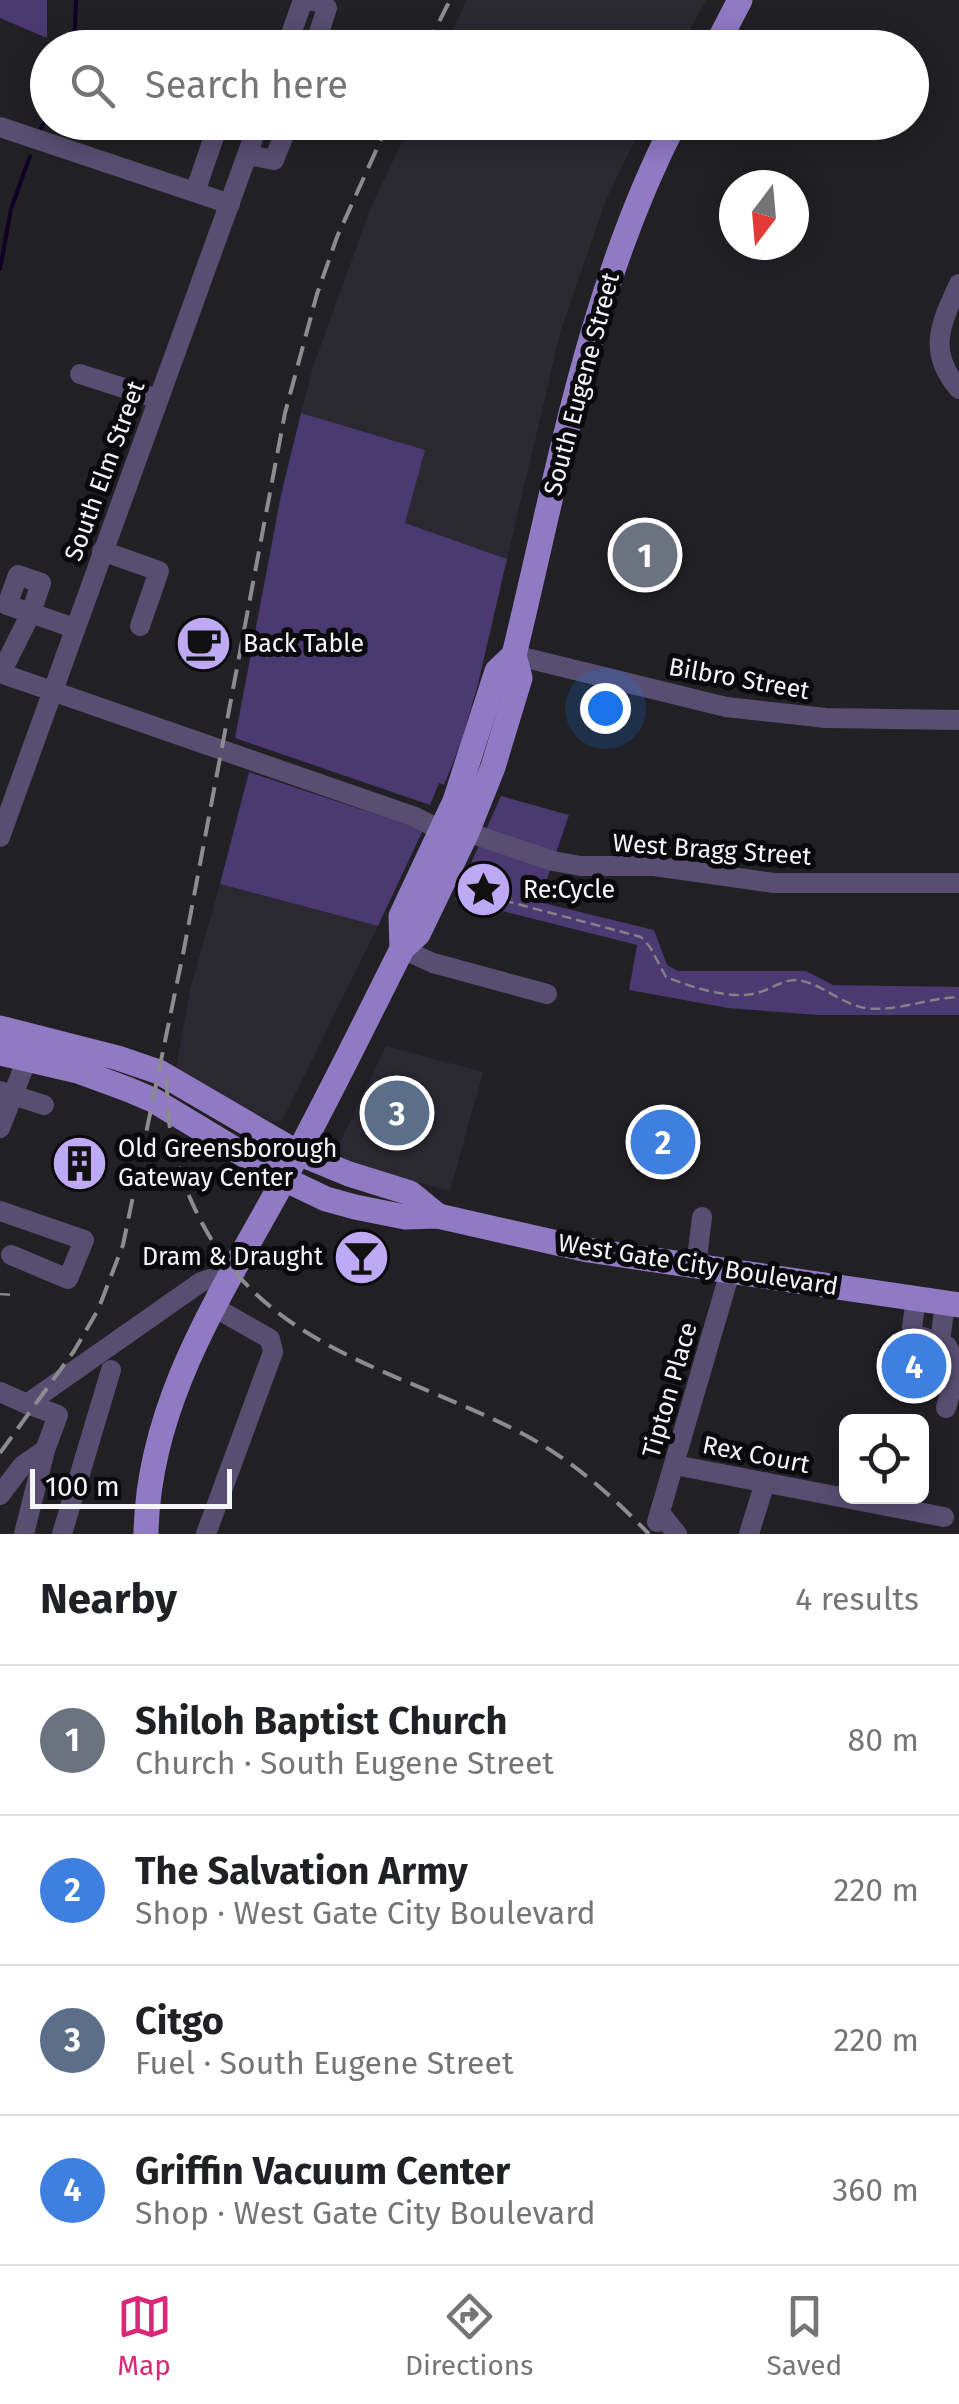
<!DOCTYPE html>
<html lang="en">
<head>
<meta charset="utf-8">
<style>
	:root { --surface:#fff; --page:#f6f6f6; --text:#202124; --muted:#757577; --line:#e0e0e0; --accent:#db2777 }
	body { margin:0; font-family:"Fira Sans",sans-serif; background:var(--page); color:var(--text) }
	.controls { position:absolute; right:30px; bottom:30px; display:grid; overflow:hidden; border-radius:15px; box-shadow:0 5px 25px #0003 }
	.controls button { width:90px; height:90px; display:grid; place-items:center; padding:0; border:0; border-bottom:2px solid var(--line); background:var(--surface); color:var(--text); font:50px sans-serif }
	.compass { position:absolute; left:719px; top:170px; width:90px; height:90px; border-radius:50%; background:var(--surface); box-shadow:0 5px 25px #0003; rotate:196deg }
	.scale { position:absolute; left:30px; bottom:25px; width:202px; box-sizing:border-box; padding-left:10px; border:5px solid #f5f4f7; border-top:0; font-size:28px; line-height:35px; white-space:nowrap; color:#f5f4f7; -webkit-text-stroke:8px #0a0a0c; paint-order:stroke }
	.you { position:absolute; left:605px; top:708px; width:35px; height:35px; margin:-25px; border:8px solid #fff; border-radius:50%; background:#1a73e8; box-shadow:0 0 0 15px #1a73e833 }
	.badge { display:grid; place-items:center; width:65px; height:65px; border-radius:50%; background:var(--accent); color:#fff; font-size:32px; font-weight:700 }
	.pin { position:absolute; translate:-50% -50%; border:5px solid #fff; box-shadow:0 2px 10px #0006 }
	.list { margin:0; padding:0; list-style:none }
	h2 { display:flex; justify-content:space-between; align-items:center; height:130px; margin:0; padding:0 40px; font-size:42px }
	h2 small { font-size:32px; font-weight:400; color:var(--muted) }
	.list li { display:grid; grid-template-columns:65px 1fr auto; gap:30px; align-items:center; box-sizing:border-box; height:150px; padding:0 40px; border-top:2px solid var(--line) }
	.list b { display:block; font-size:38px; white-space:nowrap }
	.list p { margin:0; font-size:32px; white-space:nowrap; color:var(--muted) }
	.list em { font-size:32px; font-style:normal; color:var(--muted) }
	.icon { flex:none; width:55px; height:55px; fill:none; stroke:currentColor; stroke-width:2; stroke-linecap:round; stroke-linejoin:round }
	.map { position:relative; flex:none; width:959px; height:1534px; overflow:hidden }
	.search { position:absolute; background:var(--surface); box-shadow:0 5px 25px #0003; left:30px; right:30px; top:30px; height:110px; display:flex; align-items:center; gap:25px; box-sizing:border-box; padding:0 35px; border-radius:55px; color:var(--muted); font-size:38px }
	.sheet { height:730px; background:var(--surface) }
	nav { display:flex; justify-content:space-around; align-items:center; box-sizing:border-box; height:140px; border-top:2px solid var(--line); background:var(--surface); font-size:28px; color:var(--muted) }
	nav a { display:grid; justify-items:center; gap:5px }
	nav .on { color:var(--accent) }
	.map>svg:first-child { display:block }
</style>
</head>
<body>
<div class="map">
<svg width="959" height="1534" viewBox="0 0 959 1534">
	<rect width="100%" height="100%" fill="#212024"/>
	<g fill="#2a2831">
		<path d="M467,0h239l-25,47h-236z"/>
		<path d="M411,123h232l-37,77 -45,130 -54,229 -103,-36 20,-73 -123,-37 12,-46 58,-160z"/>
		<path d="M220,884l158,42 -96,195 -10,1 -96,-54 14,-78z"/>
		<path d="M386,1046l97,26 -33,119 -87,-24 -19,-9 -7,-9z"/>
	</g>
	<g fill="#4b3971">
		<path d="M0,0h47v38l-47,-20z"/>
		<path d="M301,413l124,37 -20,73 102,36 -29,125 -17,59 -17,42 -5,-2 -9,22 -195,-67 46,-243z"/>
		<path d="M249,772l174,58 -45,96 -158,-42z"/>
		<path d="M501,796l68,19 -30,87 115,28 13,35 11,6h128l27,14 126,2v28h-141l-90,-7 -99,-18 8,-45 -182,-46z"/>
	</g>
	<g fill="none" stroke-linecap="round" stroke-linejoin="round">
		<g stroke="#0f0026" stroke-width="4">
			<path d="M74,48l2,-48"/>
			<path d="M41,128l7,-13"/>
			<path d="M0,269l11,-60 19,-53"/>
		</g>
		<g stroke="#828185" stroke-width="2.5" stroke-dasharray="10 5" stroke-linecap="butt">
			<path d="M471,869l35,32 135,36 9,10 16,30c25,10 64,23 91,16 12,-3 24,-12 37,-13 24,0 47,25 72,28 31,4 62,-10 93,-11"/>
			<path d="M0,1294l12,1"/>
		</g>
		<g stroke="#584e72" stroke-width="20">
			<path d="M309,0l13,3 5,5 -13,40"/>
			<path d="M286,48l17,-48"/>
			<path d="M0,127l230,77"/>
			<path d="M248,155l26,5 15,-38"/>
			<path d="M195,192l24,-70"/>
			<path d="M959,284c-19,41 -32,68 0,105"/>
			<path d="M80,374l78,25"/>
			<path d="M102,551l57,20 -19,55"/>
			<path d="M514,655l212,52 100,11 133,2"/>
			<path d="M0,673l415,144 26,13"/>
			<path d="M1,673l30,-60 -24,-8 11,-30 23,8 -10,30 43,15"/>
			<path d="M467,832l86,29 28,5h73l120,17h185"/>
			<path d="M0,837l259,-715"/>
			<path d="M402,949l31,14 114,31"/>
			<path d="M0,1091l44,14"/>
			<path d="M0,1128l27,-69"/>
			<path d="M0,1211l84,29 -16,39 -57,-24"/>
			<path d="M696,1267l6,-50"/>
			<path d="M916,1299l-4,28 2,7 33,12c12,20 5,40 -1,62"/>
			<path d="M940,1342l5,-39"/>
			<path d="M0,1392l27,12 174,-122 32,-10"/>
			<path d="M675,1465l269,52"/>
			<path d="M0,1495l22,-29 23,-16 13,-35 -31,-11"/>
			<path d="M660,1513l17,21"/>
			<path d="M657,1522l73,-250"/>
			<path d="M24,1534l21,-84"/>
			<path d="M62,1534l49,-164"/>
			<path d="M206,1534l67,-182 -3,-13 -56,-32"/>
			<path d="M749,1534l16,-52"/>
		</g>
		<g stroke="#907ac4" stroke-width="25">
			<path d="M715,48l25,-48"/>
			<path d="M402,949l-1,-33 54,-115 42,-130 17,-16"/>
			<path d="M0,1028l118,30 41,14 139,81 51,21 61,19 28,23"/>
			<path d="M0,1053l78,18 49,18 26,11 131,79 42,20 29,8 50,10 33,-1 150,34 371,55"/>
			<path d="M146,1534c2,-132 76,-241 137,-353 42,-76 80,-155 119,-232l16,-15 49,-102 26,-65 27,-89 -6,-23c44,-180 75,-366 161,-533"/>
		</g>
		<g stroke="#8c8b8f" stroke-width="4" stroke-dasharray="20 10" stroke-linecap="butt">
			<path d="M426,48l24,-48"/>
			<path d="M167,1078c-1,53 10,98 35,145 68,129 205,149 323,212 48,26 86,60 124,99"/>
			<path d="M0,1453l74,-102 24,-41 25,-65 61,-296 101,-536 32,-119 20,-57 52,-115"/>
		</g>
	</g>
	<defs>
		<symbol id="cafe-disc" viewBox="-11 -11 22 22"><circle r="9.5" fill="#bea9f4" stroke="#0a0a0c"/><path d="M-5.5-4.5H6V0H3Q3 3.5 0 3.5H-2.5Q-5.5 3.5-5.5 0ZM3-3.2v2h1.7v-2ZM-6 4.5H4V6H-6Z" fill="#111"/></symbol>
		<symbol id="sight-disc" viewBox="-11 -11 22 22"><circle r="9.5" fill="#bea9f4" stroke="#0a0a0c"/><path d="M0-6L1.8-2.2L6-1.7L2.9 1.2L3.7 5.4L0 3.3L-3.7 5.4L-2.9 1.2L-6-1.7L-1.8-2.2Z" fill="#111"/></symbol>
		<symbol id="building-disc" viewBox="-11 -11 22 22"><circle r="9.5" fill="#bea9f4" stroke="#0a0a0c"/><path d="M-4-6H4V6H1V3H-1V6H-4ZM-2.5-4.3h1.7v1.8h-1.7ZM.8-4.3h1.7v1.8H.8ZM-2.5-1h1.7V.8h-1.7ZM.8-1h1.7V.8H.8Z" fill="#111"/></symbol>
		<symbol id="bar-disc" viewBox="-11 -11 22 22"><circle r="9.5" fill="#bea9f4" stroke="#0a0a0c"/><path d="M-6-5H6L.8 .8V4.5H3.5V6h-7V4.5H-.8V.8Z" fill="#111"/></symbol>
	</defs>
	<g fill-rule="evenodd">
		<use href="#cafe-disc" x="172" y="612" width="63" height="63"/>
		<use href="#sight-disc" x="452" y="858" width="63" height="63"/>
		<use href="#building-disc" x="48" y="1132" width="63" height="63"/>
		<use href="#bar-disc" x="330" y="1226" width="63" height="63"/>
	</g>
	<g text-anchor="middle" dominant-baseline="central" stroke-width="10" stroke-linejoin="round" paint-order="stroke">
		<g font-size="25" fill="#f5f4f7" stroke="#0a0a0c">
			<text transform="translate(582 384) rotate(-75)">South Eugene Street</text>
			<text transform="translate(105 471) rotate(-70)">South Elm Street</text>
			<text transform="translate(739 679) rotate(10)">Bilbro Street</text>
			<text transform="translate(712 850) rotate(4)">West Bragg Street</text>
			<text transform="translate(698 1265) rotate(9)">West Gate City Boulevard</text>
			<text transform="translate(670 1390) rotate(-74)">Tipton Place</text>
			<text transform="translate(756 1455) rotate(11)">Rex Court</text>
		</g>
		<g font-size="25" fill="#f5f4f7" stroke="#0a0a0c" text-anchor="start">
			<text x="243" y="644">Back Table</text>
			<text x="523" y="890">Re:Cycle</text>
			<text x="118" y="1149">Old Greensborough<tspan x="118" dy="29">Gateway Center</tspan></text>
			<text x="323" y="1257" text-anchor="end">Dram &amp; Draught</text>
		</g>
	</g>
</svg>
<div class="controls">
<button><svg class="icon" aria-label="locate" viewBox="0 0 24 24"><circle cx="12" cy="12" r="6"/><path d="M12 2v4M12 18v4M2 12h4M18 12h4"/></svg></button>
</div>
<svg class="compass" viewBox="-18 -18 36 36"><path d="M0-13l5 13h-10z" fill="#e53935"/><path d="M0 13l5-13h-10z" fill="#757577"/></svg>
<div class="scale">100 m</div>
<div class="you"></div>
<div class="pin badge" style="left:645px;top:555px;background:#6b7280">1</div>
<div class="pin badge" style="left:663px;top:1142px;background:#3f7fe0">2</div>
<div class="pin badge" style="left:397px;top:1113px;background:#5c6f8a">3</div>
<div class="pin badge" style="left:914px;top:1366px;background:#3f7fe0">4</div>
<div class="search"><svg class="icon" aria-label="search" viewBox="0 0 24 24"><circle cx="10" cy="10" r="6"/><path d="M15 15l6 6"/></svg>Search here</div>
</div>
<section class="sheet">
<h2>Nearby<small>4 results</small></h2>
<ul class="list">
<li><span class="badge" style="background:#6b7280">1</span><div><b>Shiloh Baptist Church</b><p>Church · South Eugene Street</p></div><em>80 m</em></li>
<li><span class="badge" style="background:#3f7fe0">2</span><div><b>The Salvation Army</b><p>Shop · West Gate City Boulevard</p></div><em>220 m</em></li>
<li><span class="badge" style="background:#5c6f8a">3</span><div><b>Citgo</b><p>Fuel · South Eugene Street</p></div><em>220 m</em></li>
<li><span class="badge" style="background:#3f7fe0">4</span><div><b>Griffin Vacuum Center</b><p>Shop · West Gate City Boulevard</p></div><em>360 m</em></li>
</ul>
</section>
<nav>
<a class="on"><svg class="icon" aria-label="map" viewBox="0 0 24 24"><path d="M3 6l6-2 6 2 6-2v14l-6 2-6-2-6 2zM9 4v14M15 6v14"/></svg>Map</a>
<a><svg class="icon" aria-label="directions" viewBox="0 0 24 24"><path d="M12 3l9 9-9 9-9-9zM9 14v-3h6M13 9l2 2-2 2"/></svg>Directions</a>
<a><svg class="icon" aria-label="saved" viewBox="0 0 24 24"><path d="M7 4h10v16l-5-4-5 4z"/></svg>Saved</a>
</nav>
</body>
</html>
